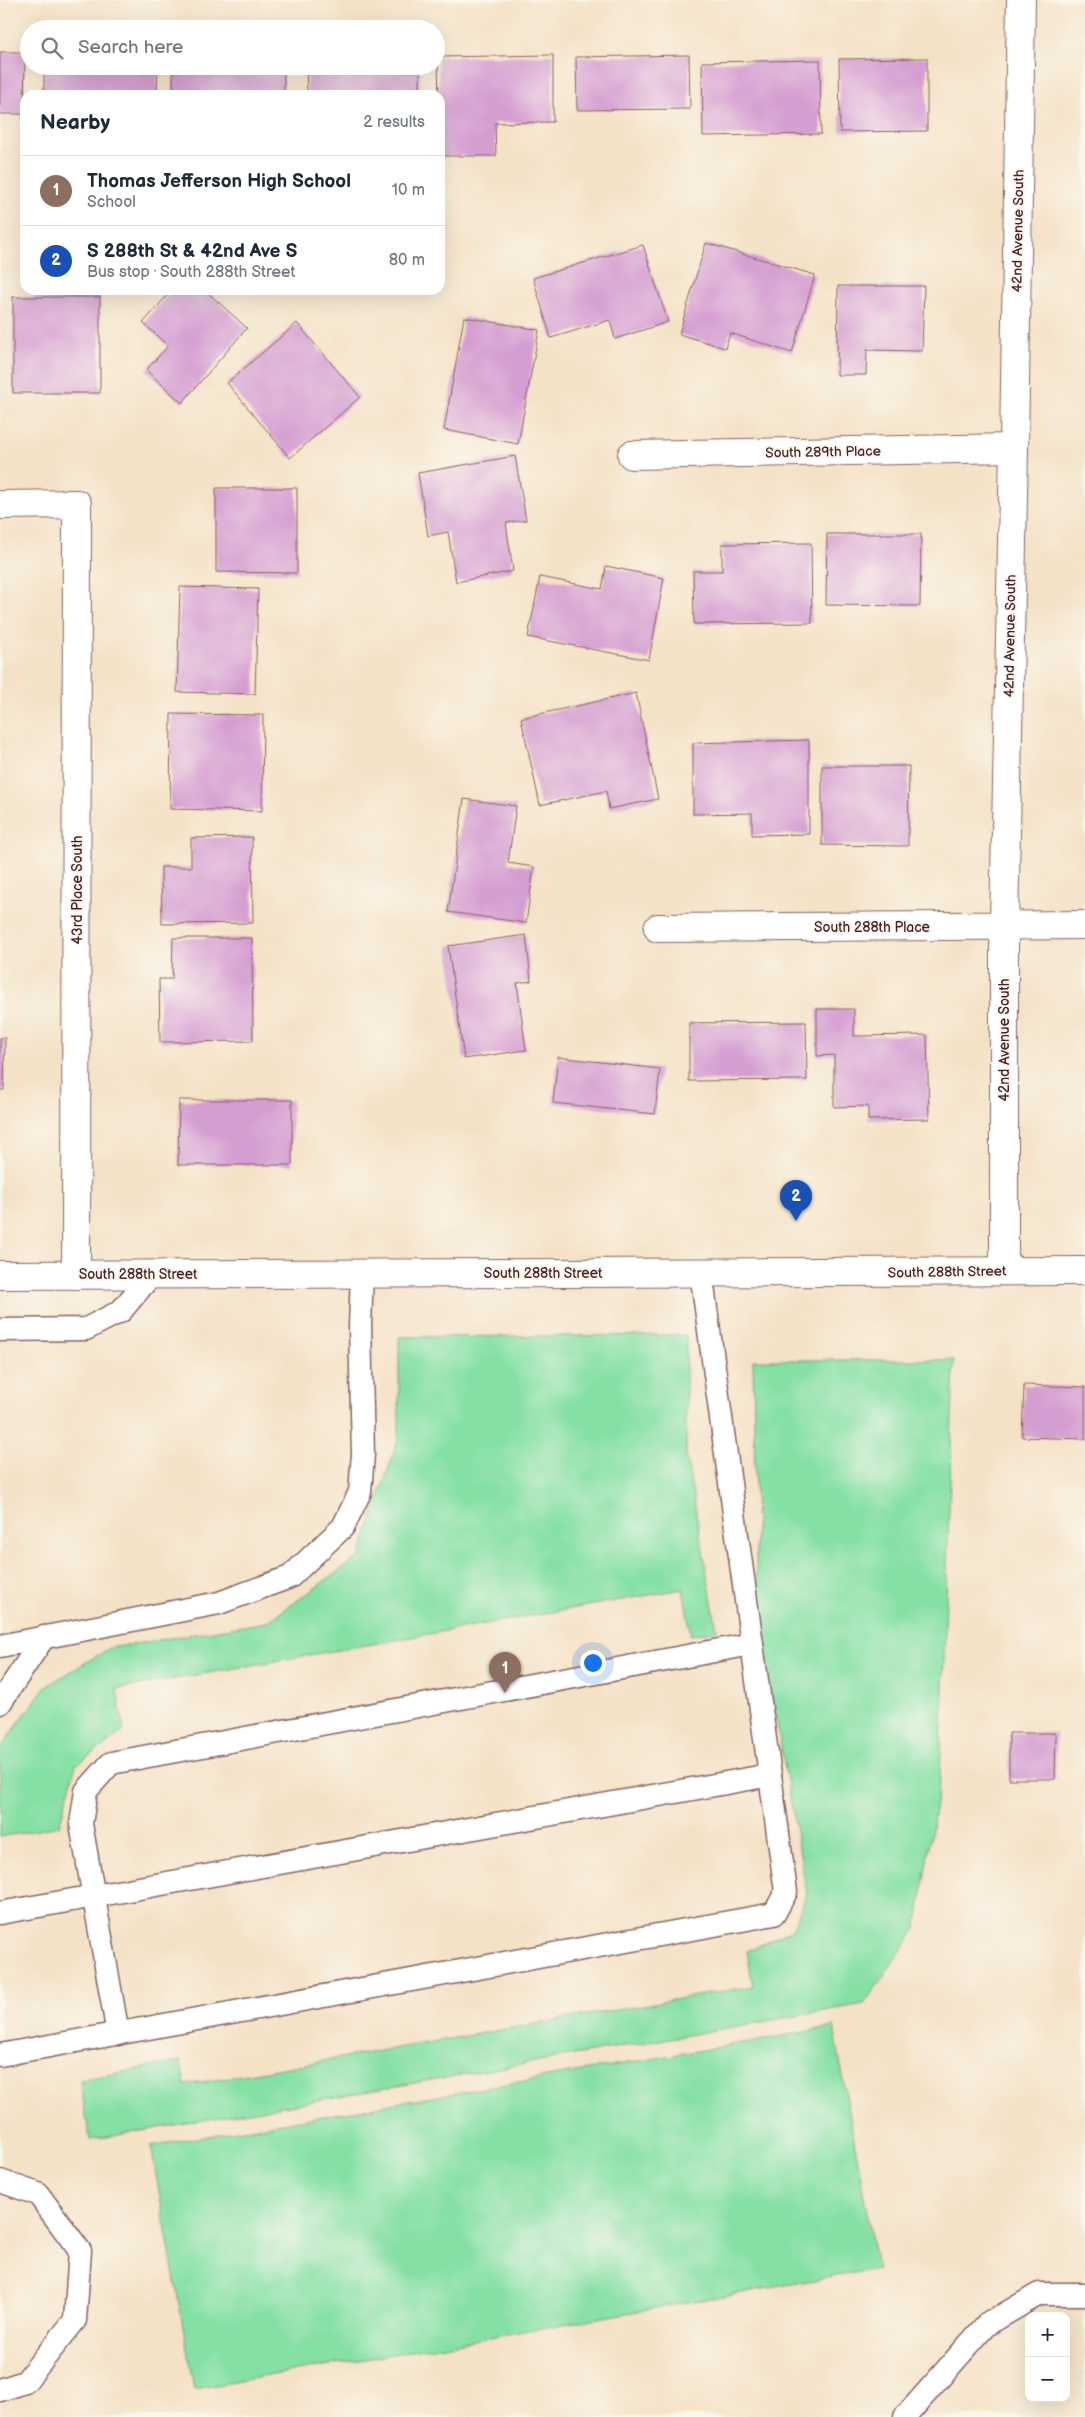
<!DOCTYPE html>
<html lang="en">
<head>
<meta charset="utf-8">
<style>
	:root { --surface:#fff; --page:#f6f6f7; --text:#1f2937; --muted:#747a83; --line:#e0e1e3; --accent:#1a73e8 }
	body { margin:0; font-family:"Balsamiq Sans",sans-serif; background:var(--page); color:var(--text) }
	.controls { position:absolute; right:15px; bottom:15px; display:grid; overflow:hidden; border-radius:10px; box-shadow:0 5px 20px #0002 }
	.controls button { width:45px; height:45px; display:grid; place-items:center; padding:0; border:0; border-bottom:1px solid var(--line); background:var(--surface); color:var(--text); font:25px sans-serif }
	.you { position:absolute; left:592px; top:1662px; width:18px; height:18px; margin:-12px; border:4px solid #fff; border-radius:50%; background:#1a73e8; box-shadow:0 0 0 8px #1a73e833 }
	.badge { display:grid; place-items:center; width:32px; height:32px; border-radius:50%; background:var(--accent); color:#fff; font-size:16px; font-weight:700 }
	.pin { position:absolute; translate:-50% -41px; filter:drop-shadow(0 1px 2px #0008) }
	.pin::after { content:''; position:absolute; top:26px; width:18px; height:15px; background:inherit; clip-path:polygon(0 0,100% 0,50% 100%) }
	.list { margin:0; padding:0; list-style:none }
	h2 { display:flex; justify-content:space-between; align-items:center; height:65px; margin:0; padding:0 20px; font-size:21px }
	h2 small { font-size:16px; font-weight:400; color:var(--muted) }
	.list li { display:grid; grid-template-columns:32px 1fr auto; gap:15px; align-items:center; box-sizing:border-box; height:70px; padding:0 20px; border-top:1px solid var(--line) }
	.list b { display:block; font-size:19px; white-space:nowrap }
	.list p { margin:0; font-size:16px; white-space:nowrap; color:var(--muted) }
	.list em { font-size:16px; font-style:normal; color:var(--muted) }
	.icon { flex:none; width:28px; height:28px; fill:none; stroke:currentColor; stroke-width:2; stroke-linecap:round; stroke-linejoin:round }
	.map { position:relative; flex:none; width:1085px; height:2417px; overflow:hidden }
	.search { position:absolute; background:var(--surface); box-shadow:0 5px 20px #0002; left:20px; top:20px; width:425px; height:55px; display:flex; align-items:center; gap:12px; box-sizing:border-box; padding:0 18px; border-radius:28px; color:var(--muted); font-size:19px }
	.panel { position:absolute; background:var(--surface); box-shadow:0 5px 20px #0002; left:20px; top:90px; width:425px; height:205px; border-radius:15px }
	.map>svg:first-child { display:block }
</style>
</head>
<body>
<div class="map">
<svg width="1085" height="2417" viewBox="0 0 1085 2417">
	<rect width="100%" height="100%" fill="#fbf7ec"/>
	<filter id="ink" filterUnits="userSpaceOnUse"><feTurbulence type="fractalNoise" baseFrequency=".02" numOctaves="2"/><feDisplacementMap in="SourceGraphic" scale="10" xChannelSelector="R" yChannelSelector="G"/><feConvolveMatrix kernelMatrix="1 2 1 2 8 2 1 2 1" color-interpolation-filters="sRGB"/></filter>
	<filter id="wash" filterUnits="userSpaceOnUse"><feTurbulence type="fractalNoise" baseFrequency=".0096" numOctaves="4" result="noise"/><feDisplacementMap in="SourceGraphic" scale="20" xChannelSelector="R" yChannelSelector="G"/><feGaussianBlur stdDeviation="1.12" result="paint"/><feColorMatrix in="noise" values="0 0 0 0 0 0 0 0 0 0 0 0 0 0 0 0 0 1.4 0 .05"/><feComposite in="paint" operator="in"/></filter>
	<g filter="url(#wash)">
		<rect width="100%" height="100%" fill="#f4e2c7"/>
		<g fill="#85e0a6" stroke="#688068">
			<path d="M686,1335v121l31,174 -26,5 -8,-46 -566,100 7,42 -48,34 -17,61 -59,11v-88l45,-62 65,-39 157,-26 93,-66 39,-120v-99z"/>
			<path d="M753,1360h201l-14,419 -24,150 -52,75 -774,136 -10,-60 101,-19 4,24 568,-99 -6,-35 45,-21 15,-36 -50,-284z"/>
			<path d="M834,2027l43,242 -683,120 -43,-243z"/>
		</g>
		<g id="blocks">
			<g fill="#d59ed1">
				<path d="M0,52h25l-1,62h-24z"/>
				<path d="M553,55v67l-58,1 1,33h-56l-2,-99z"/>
				<path d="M689,55l1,54 -113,1 -1,-53z"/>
				<path d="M927,58v73l-87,1 -1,-73z"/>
				<path d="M820,60l1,74 -118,2 -1,-74z"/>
				<path d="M44,66h114l-1,29h-113z"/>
				<rect x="173" y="66" width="111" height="29"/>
				<path d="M306,66h56v5h58v24h-113z"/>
				<path d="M706,243l109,32 -23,78 -62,-20 -5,15 -46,-14z"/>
				<path d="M643,245l25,77 -53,17 -5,-19 -59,18 -18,-60z"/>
				<path d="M838,286h86l-2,65 -55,-1 -1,25h-29z"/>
				<path d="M172,290h33l42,38 -65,75 -36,-33 22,-24 -25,-23z"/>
				<rect x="13" y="297" width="87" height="96"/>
				<path d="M464,317l75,13 -21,114 -74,-14z"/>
				<path d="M297,323l63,74 -70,61 -63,-75z"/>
				<path d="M515,456l11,64 -20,3 7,48 -57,11 -8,-50 -20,4 -10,-63z"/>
				<path d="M216,488h81v85l-81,-1z"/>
				<path d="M827,534h94l-1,72 -94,-1z"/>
				<path d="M811,543l1,80 -118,1 -1,-53h29v-27z"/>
				<path d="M606,566l58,12 -15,82 -121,-23 12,-60 62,12z"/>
				<path d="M180,587l78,2 -3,105 -78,-2z"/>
				<path d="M636,693l22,106 -49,10 -3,-18 -66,14 -19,-87z"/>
				<path d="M171,714l92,1 -1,96 -92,-2z"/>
				<path d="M809,740v94l-57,1v-22l-59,1v-71z"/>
				<path d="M822,766h87l-1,80 -86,-1z"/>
				<path d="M464,799l52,7 -8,57 26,4 -8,56 -78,-11z"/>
				<path d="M252,837l1,86 -91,1 -1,-57h30v-29z"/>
				<path d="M526,935l5,46 -14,2 9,67 -62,9 -16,-113z"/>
				<path d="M173,938h79l1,103 -93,1 -1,-63h13z"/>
				<path d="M817,1009h37v27l73,-1 2,84 -61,1v-14l-34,1v-52l-17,1z"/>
				<path d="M806,1022l1,58 -118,1v-58z"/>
				<path d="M0,1038h5l-1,52h-4z"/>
				<path d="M558,1057l102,12 -5,45 -102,-11z"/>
				<path d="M179,1100h113v65h-114z"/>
				<path d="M1024,1385l61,2v52l-63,-2z"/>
				<path d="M1009,1733h47l-1,46h-46z"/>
			</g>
		</g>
	</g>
	<g filter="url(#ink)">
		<use href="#blocks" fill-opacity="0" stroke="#866362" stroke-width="1"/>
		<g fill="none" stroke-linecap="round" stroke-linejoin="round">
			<defs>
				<g id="service">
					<path d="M0,1330l86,-1 35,-18 30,-36"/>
					<path d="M0,1646l219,-43 71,-26 53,-50 17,-35 3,-38 -3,-128 2,-53"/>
					<path d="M0,1703l44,-66"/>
					<path d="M0,1913l770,-138"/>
					<path d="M118,2034l-37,-210 5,-33 25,-28 641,-119"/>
					<path d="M0,2055l774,-141 12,-22 -85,-620"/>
					<path d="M0,2181l38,13 42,57 -5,69 -50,62 -25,8"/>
					<path d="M905,2417l81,-92 53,-31h46"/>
				</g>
				<g id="minor">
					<path d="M632,455l382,-7"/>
					<path d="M0,505l77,-1 -1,771"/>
					<path d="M658,928l427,-3"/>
					<path d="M1004,1271v-345l10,-478 7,-448"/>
				</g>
				<path id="secondary" d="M0,1275l1085,-4"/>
			</defs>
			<use href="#service" stroke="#866362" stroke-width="25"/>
			<use href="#minor" stroke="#866362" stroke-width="30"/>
			<use href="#secondary" stroke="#866362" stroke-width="30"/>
			<use href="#service" stroke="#fff" stroke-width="22"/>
			<use href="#minor" stroke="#fff" stroke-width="28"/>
			<use href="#secondary" stroke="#fff" stroke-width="28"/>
		</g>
	</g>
	<g text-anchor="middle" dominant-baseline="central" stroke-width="4" stroke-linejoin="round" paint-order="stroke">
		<g font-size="14" fill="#4a1f2b" stroke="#fbf7ec">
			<text transform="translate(1018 231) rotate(-89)">42nd Avenue South</text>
			<text transform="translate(823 452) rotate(-1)">South 289th Place</text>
			<text transform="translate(1010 636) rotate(-89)">42nd Avenue South</text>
			<text transform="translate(77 890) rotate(-90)">43rd Place South</text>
			<text x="872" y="927">South 288th Place</text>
			<text transform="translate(1004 1040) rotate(-90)">42nd Avenue South</text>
			<text transform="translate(947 1272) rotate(-1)">South 288th Street</text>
			<text x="543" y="1273">South 288th Street</text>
			<text x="138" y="1274">South 288th Street</text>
		</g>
	</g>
</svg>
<div class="controls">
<button>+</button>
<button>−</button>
</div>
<div class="you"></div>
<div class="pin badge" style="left:505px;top:1693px;background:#8d6e63">1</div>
<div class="pin badge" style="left:796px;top:1221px;background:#1a4fb4">2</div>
<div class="search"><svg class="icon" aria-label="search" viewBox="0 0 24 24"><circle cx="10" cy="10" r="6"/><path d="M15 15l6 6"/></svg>Search here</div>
<section class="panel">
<h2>Nearby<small>2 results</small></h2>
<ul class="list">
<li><span class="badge" style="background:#8d6e63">1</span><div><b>Thomas Jefferson High School</b><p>School</p></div><em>10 m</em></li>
<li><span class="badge" style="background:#1a4fb4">2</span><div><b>S 288th St &amp; 42nd Ave S</b><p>Bus stop · South 288th Street</p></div><em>80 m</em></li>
</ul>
</section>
</div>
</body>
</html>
